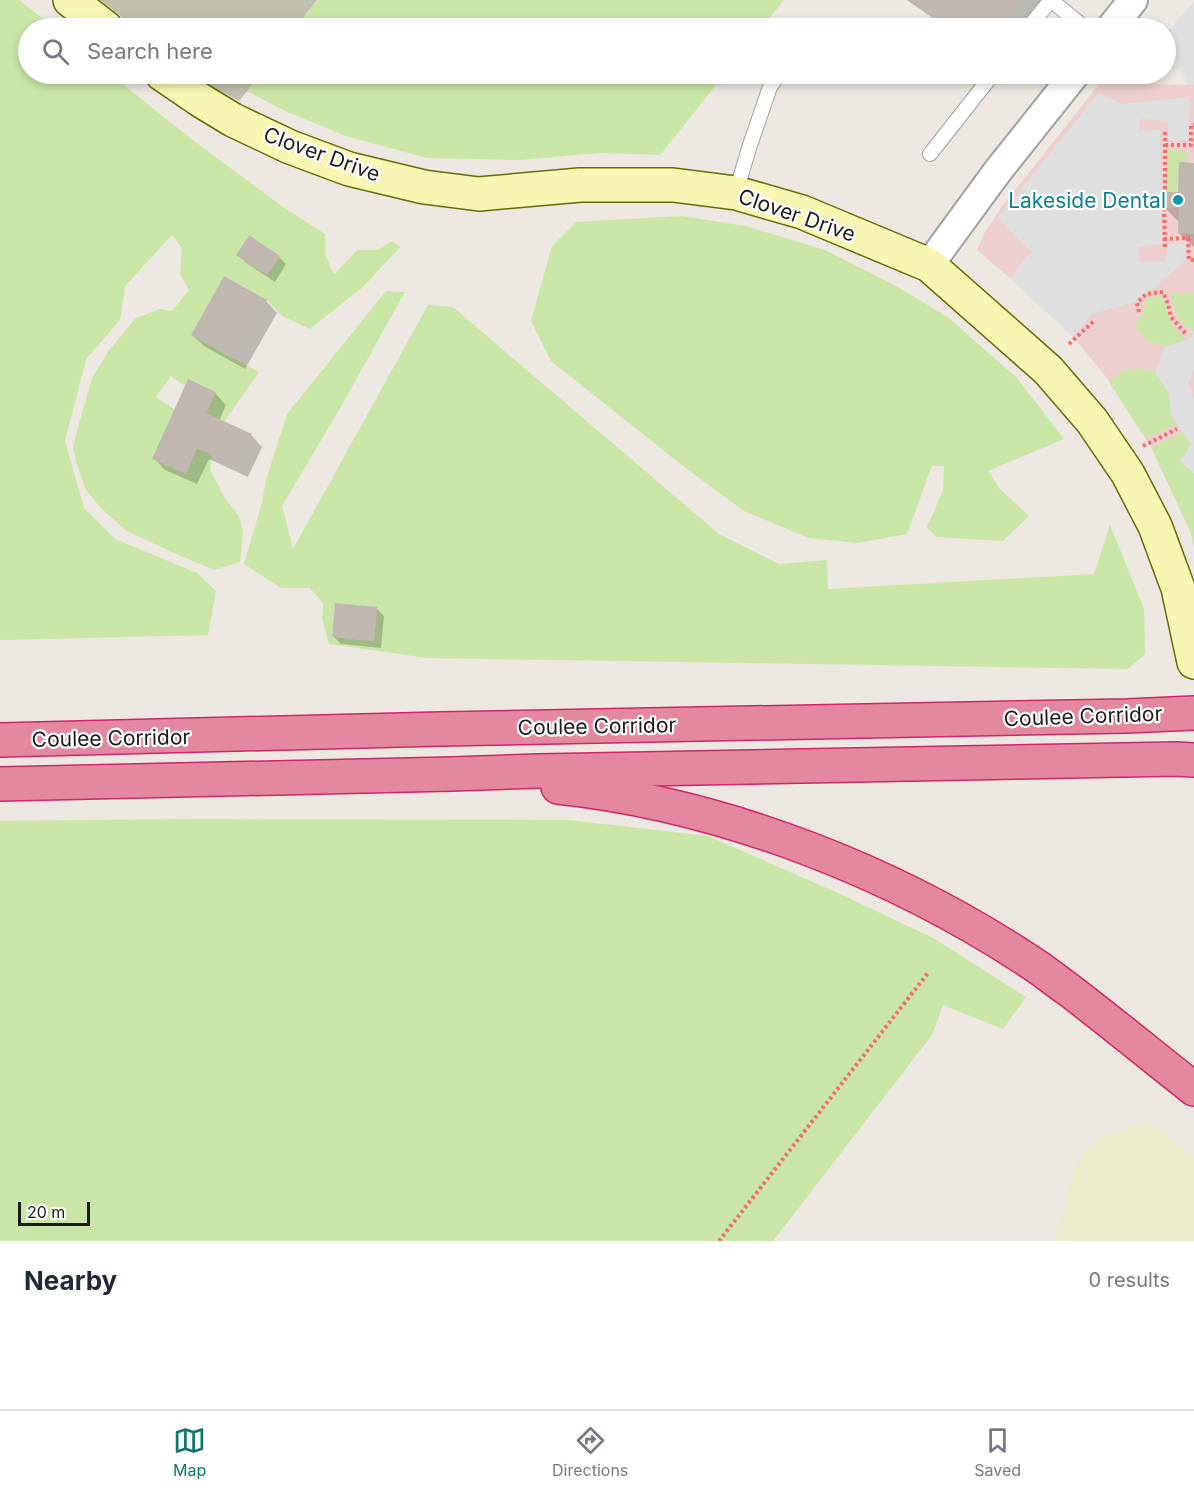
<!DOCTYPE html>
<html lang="en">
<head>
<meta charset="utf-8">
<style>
	:root { --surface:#fff; --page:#f6f6f7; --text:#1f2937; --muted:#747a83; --line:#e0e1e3; --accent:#0f766e }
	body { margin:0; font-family:Inter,sans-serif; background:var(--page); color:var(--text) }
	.scale { position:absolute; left:18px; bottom:15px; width:72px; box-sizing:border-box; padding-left:6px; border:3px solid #1b1b1b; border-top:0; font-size:16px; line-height:21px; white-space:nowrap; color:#1b1b1b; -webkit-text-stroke:4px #fff; paint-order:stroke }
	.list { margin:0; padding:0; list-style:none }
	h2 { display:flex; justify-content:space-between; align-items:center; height:78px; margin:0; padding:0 24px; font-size:26px }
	h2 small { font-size:20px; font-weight:400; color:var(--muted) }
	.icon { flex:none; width:33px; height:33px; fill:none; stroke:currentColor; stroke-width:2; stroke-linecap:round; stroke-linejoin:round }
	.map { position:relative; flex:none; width:1194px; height:1241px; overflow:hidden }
	.search { position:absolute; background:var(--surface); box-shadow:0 3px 9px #0003; left:18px; right:18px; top:18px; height:66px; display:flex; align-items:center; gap:15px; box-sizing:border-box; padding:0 21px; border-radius:33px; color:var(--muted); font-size:22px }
	.sheet { height:168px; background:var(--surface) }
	nav { display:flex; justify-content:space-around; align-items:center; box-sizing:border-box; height:84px; border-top:2px solid var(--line); background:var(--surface); font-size:16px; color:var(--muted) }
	nav a { display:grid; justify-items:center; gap:3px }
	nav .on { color:var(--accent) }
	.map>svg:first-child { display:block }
</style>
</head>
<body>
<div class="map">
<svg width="1194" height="1241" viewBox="0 0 1194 1241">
	<rect width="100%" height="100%" fill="#ece7e0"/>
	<path fill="#edcfcf" d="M1100,83l94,2v462l-3,-14 -40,-86 -44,-69 -34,-41 -63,-59 -33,-28 8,-18 18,-27z"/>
	<g fill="#c0bfac">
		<path d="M100,0h217l-22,28h-159z"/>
		<path d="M192,74h69l-22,27 -38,-20z"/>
	</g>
	<path fill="#ebebcb" d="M1147,1121l47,37v83h-139l21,-79 23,-25z"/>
	<g fill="#c9e6a6" fill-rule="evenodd">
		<path d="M0,0h19l36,28h-27v46h82l84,67 89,66 42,27v20l9,21 23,-25h21l14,-9 8,6 -37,40 -53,42 -28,-13 -15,-16 -43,-24 -33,59 68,37 -35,50 -18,-9 10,-21 -28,-13 -3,7 -14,-10 -15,21 19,13 11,64 11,-26 15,7 -2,15 16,30 13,16 4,16 -3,30 -26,8 -49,-21 -40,-19 -25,-23 -14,-17 -10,-28 -3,-15 7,-27 12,-42 18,-29 26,-31 24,-9 12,2 17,-21 -9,-16 2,-26 -10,-13 -47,51 -5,34 -34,39 -21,82 19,67 31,31 82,34 19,18 -8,44 -208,5zM249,235l31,21 -13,19 -31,-20z"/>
		<path d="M317,0h467l-23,28h-466z"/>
		<path d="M261,74h464l-65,81 -59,-2 -82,7 -92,-2 -81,-22 -61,-25 -38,-20z"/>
		<path d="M1168,150l19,1 -1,12h-7l-1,29h-11z"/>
		<path d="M682,216l63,10 80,24 71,36 53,32 68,60 47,61 -76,32 12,18 29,27 -26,25 -67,-4 -9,-10 16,-36 1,-25h-12l-25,68 -50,9 -48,-5 -65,-27 -61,-45 -132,-105 -20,-40 21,-75 24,-24z"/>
		<path d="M386,291l19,1 -70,125 -53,89 11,43 135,-244 25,2 266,227 60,30 48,-4 1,29 266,-15 16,-49 34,84 1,45 -17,15 -701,-11 -98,-14 -7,-25 1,-16 -13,-15h-29l-37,-24 18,-61 4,-23 21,-66zM335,604l42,3 -3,34 -42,-4z"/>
		<path d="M1170,294h24v37c-18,-8 -19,-19 -24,-37z"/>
		<path d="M1162,296l11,30 13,14 -21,7 -19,-7 -11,-14 9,-15 2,-11 8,-3z"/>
		<path d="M1141,368l14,5 14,20 2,22 6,9 -32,14 -36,-56 16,-12z"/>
		<path d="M1183,432l8,13 -11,16 14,12v74l-3,-14 -40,-86z"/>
		<path d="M184,819l385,1 139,16 130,57 97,46 91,58 -23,32 -60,-24 -11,30 -159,206h-773v-420z"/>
	</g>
	<g fill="#dfdfdf">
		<path d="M1194,2v83h-6l-6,-13 -16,-10v-29z"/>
		<path d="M1098,94l25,10 67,-7 -2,43 -20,1v-20l-28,-2 -1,12 21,-1 2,114 -24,3 2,14 20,1 6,-2 2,-16 18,-2 -1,19 -34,29 -17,12 -42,12 -19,23 -63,-59 21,-26 -33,-34z"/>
		<path d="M1194,334v35l-6,14 6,17v73l-14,-11 11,-18 -20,-29 -2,-22 -14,-20 10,-26 21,-7z"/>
	</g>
	<g fill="#0003">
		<path d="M907,0h144l-22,28h-82z"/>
		<path d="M1194,164v83l-15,-14 1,-10 -16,-16 15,-13z"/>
		<path d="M238,254l41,3 7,7 -11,18 -30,-20z"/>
		<path d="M266,301l11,12 -32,56 -41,-23 -12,-11z"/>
		<path d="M215,393l11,12 -7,16 32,14 11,12 -14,30 -39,-18 -12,25 -32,-14 -11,-12z"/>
		<path d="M376,608l8,8 -3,32 -40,-4 -7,-7z"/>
	</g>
	<g fill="#c0b7b0">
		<path d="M911,0h113l-22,28h-51z"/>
		<path d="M1179,162l15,1v71l-16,-1 1,-25h-16v-16h15z"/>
		<path d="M249,235l31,21 -13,19 -31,-20z"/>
		<path d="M224,276l43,24 -34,59 -42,-24z"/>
		<path d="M188,379l28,13 -10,21 46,21 -15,33 -40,-19 -11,26 -34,-15z"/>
		<path d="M335,603l42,4 -3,34 -42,-4z"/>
	</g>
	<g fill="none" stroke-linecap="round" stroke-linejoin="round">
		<defs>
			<g id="lane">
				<path d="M1051,0l34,28"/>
				<path d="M1028,28l22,-27"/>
				<path d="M930,154l63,-80"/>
				<path d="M736,192l14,-47 20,-58 9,-13"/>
			</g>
			<g id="street">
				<path d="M1111,28l22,-28"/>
				<path d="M929,265l68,-93 78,-98"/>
			</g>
			<g id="secondary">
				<path d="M70,0l36,28"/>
				<path d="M162,74l38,26 33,20 57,27 59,22 75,18 55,7 101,-9h93l63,8 66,19 127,53 119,105 44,51 36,53 27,52 23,62 16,74"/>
			</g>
			<g id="highway">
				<path d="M0,740l440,-11 687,-13 67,-3"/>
				<path d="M0,784l452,-10 87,-3 637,-12 18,1"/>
				<path d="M558,787c168,18 342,87 481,181 10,7 20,15 30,22 42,32 83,66 125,99"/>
			</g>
		</defs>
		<use href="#lane" stroke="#a2a2a2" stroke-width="16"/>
		<use href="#street" stroke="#a2a2a2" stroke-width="32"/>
		<use href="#secondary" stroke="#676c07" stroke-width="36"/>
		<use href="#highway" stroke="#d0276b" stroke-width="36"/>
		<g stroke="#f66e68" stroke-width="4" stroke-dasharray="3 3" stroke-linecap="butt">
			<path d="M1165,132v60"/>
			<path d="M1165,145h26v-20h3"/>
			<path d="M1164,208l1,42"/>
			<path d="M1164,239l24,-1 1,22h5"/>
			<path d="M1139,312l-2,-9 9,-9 17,-2 5,12 3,13 15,17"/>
			<path d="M1069,344l26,-24"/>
			<path d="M1143,446l34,-17"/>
			<path d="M719,1241l209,-268"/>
		</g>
		<use href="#lane" stroke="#fff" stroke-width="14"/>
		<use href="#street" stroke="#fff" stroke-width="28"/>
		<use href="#secondary" stroke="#f7f7b3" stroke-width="33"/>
		<use href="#highway" stroke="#e3889e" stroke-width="33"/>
	</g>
	<circle fill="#0f9aa8" stroke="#fff" stroke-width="2" cx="1178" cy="200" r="6"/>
	<g text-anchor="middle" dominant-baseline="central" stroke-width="4.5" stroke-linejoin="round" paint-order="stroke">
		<g font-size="21" fill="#1b1b1b" stroke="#fff">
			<text transform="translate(322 154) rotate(20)">Clover Drive</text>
			<text transform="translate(797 215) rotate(19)">Clover Drive</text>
			<text transform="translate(1083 716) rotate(-2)">Coulee Corridor</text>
			<text transform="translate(597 726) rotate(-1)">Coulee Corridor</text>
			<text transform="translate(111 738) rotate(-1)">Coulee Corridor</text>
		</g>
		<g font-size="21" fill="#0d838f" stroke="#fff" text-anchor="end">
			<text x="1166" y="200">Lakeside Dental</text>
		</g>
	</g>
</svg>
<div class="scale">20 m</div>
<div class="search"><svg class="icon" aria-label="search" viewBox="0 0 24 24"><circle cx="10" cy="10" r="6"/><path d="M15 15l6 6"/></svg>Search here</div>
</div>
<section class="sheet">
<h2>Nearby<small>0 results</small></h2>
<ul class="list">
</ul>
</section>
<nav>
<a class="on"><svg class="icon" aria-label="map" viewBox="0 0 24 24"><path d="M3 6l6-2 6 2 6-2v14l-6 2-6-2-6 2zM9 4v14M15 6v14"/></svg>Map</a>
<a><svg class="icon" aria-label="directions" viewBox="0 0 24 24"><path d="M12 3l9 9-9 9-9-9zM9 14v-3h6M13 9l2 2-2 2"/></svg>Directions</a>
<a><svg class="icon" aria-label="saved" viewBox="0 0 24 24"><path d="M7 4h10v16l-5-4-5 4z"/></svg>Saved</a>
</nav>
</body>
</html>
